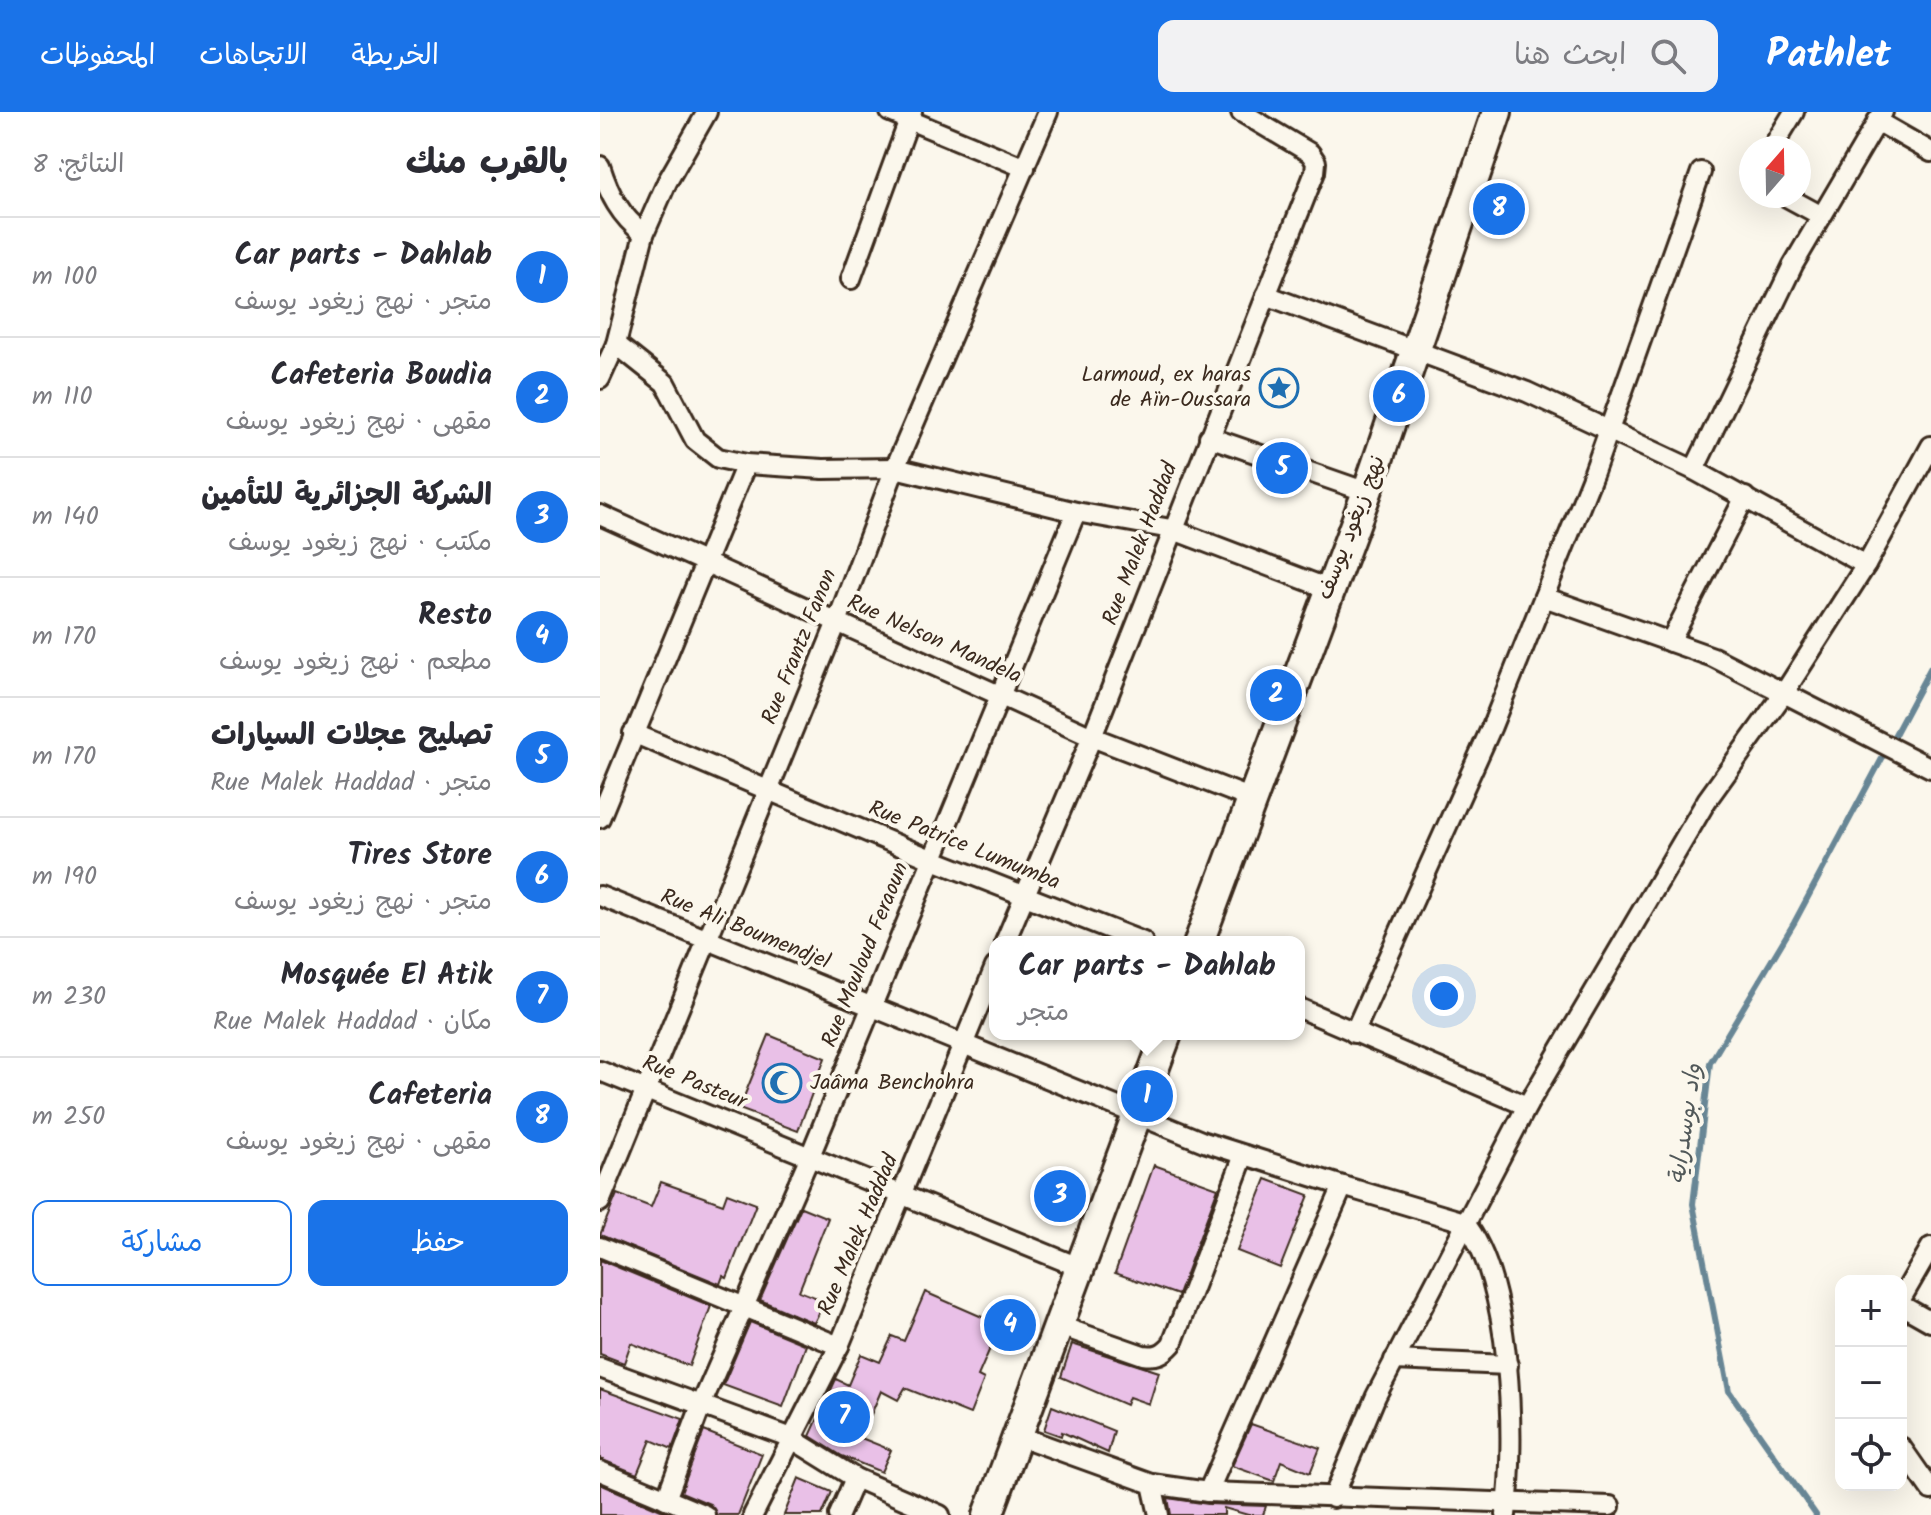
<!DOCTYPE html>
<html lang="ar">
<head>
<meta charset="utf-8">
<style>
	:root { --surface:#fff; --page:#f2f2f3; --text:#2b2b33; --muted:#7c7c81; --line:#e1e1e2; --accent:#1a73e8 }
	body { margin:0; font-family:Kalam,"Playpen Sans Arabic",sans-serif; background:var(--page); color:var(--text); direction:rtl }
	.controls { position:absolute; right:24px; bottom:24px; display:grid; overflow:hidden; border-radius:16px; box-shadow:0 8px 32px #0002 }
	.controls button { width:72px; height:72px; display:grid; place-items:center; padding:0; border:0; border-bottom:2px solid var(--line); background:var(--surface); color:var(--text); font:40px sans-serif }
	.compass { position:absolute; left:1139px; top:24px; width:72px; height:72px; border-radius:50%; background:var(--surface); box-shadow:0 8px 32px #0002; rotate:20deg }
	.you { position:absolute; left:844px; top:884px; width:28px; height:28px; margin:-20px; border:6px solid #fff; border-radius:50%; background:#1a73e8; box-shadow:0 0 0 12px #1a73e833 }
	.badge { display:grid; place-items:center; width:52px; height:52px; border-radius:50%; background:var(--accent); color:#fff; font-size:26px; font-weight:700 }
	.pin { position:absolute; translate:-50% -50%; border:4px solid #fff; box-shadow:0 2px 8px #0006 }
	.popup { position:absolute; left:389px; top:824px; width:316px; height:104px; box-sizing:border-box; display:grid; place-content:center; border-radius:16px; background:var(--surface); filter:drop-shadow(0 2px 6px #0005); font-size:26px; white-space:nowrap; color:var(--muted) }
	.popup b { font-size:30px; color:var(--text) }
	.popup::after { content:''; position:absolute; left:50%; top:100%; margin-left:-16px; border:16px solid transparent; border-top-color:var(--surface) }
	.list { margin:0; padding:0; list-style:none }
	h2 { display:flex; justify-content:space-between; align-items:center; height:104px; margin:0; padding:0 32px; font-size:34px }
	h2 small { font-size:26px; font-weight:400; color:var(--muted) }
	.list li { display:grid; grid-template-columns:52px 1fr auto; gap:24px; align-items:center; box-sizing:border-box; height:120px; padding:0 32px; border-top:2px solid var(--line) }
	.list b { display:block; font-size:30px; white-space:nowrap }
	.list p { margin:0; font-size:26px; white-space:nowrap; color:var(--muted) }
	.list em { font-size:26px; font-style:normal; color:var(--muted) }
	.actions { display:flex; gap:16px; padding:24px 32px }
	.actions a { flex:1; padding:18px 0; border:2px solid var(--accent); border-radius:16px; text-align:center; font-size:28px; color:var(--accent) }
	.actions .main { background:var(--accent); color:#fff }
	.icon { flex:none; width:44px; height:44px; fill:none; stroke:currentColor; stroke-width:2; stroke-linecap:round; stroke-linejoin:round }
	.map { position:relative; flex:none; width:1331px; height:1403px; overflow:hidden; direction:ltr }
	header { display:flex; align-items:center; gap:48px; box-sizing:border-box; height:112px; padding:0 40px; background:var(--accent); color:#fff }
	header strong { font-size:38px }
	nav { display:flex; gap:44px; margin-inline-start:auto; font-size:28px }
	.search { width:560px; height:72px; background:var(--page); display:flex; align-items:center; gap:20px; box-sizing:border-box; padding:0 28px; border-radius:16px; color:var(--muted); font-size:30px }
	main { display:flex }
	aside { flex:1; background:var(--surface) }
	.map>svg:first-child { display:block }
</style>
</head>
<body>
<header>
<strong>Pathlet</strong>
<div class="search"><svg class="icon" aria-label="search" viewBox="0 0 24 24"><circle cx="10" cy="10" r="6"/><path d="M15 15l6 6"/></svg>ابحث هنا</div>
<nav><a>الخريطة</a><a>الاتجاهات</a><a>المحفوظات</a></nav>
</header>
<main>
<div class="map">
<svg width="1331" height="1403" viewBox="0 0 1331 1403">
	<rect width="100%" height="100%" fill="#fbf7ec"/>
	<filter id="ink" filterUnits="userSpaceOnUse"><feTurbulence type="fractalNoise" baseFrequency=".0125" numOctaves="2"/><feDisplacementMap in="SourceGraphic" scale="16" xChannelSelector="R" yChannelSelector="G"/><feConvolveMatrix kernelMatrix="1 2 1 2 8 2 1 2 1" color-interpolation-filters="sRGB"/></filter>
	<g filter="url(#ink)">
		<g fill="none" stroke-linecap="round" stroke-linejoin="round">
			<path stroke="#678695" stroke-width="6" d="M1216,1403l-87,-124 -36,-187 17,-141 84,-140 137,-256"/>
		</g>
		<g fill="#e9c0e7" stroke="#3b2a1e" stroke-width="2">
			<path d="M169,923l56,23 -27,73 -59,-22z"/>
			<path d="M554,1053l64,23 -40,107 -63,-22z"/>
			<path d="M666,1067l43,16 -29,73 -43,-17z"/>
			<path d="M61,1070l62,22 4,-11 29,11 -29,74 -4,-2 -3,8 -120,-49 17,-41 34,13z"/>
			<path d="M201,1095l27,11 -29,73 26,10 -11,22 -54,-23z"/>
			<path d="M0,1148l111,46 -22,60 -58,-23 -7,20 -24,-9z"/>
			<path d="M325,1180l87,38 -10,21 -11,-5 -13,30 6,3 -14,35 -65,-26 -7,12 -17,-9 -20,47 30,12 -10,22 -39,-16 -32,-20 26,-57 12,6 13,-31 19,8 12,-26 12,5z"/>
			<path d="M150,1210l56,23 -23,62 -60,-22z"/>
			<path d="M472,1232l87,28 -10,32 -20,-7 -3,8 -65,-28z"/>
			<path d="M0,1277l83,30 -11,30 -21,-9 -14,34 -37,-15z"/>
			<path d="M452,1294l62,25 -6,22 -46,-21 -1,4 -17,-6z"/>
			<path d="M651,1312l69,24 -10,25 -29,-12 -7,20 -42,-15z"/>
			<path d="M104,1319l58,23 -24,61h-21l-7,-11 -29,-12z"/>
			<path d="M199,1366l33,14 -10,23h-38z"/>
			<path d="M0,1372l61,26 13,5h-74z"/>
			<path d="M568,1386l40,6 58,2 -3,9h-15l-24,-7v7h-53z"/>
		</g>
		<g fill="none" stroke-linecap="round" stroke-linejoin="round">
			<defs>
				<g id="minor">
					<path d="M290,0l135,56"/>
					<path d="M1277,9l54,31"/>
					<path d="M1172,36l22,-36"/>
					<path d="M0,54c9,28 20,50 44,68l-28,110 -16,35"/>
					<path d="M1185,84l35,19"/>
					<path d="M44,122l23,-52 40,-70"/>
					<path d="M251,167l61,-167"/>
					<path d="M666,183l261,97 167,78 172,95"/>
					<path d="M16,232l49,39 30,57 23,18 28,6 77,5 72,-1 181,44 95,17 158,60"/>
					<path d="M609,325l158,55"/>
					<path d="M1094,358l99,-205 90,-153"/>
					<path d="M0,403l492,222 160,62"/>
					<path d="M944,485l169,60 218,111"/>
					<path d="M1070,530l75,-145"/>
					<path d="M33,621l298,126 212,83"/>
					<path d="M0,706l146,-354"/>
					<path d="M0,784l604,246 139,44 -135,306"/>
					<path d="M405,830l87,-205 223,-565 1,-10 -6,-9 -69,-41"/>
					<path d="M699,896l228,98"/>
					<path d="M754,921l138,-307 102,-254 107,-300"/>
					<path d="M0,959l481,197"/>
					<path d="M743,1074l121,36c48,56 52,221 42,293"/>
					<path d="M0,1090l237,-580 58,-154 153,-356"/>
					<path d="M0,1135l239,99"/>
					<path d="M1301,1187l30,-52"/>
					<path d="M1301,1193l30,17"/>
					<path d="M460,1214l83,29c14,2 20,-1 29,-11l72,-189"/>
					<path d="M794,1248l114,5"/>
					<path d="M0,1256l189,69 66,41 85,37"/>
					<path d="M419,1324l133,48 7,31"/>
					<path d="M1301,1335l30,43"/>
					<path d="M0,1359l105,44"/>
					<path d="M552,1372l56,8 402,14"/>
					<path d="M733,1386l43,-102 151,-290 180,-306 77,-107 82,-128 65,-119"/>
					<path d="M66,1387l36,-96 108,-247 266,-644"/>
					<path d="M153,1403l86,-169 156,-379"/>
					<path d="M239,1403l16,-37"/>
				</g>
				<g id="primary">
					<path d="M599,830l168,-450 130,-380"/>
					<path d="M388,1403l179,-481"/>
				</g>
			</defs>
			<use href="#minor" stroke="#3b2a1e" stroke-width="24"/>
			<use href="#primary" stroke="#3b2a1e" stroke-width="34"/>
			<use href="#minor" stroke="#fbf7ec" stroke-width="18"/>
			<use href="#primary" stroke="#fbf7ec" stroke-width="28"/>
		</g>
	</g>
	<defs>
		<symbol id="sight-ring" viewBox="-11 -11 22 22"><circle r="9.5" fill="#fbf7ec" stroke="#1f6fb2" stroke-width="1.5"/><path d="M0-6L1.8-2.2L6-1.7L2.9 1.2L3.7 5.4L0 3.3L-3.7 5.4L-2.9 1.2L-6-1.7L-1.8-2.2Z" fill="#1f6fb2"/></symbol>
		<symbol id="mosque-ring" viewBox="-11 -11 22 22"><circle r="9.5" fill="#fbf7ec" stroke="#1f6fb2" stroke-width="1.5"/><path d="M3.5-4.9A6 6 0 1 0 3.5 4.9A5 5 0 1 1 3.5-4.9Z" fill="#1f6fb2"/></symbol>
	</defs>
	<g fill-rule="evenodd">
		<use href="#sight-ring" x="657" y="254" width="44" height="44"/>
		<use href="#mosque-ring" x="160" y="949" width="44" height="44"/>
	</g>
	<g text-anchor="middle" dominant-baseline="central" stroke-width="8" stroke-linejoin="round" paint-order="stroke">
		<g font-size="22" fill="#3b2a1e" stroke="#fbf7ec" text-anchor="end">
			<text x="651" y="263">Larmoud, ex haras<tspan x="651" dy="25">de Aïn-Oussara</tspan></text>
			<text x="210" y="971" text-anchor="start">Jaâma Benchohra</text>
		</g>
		<g font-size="22" fill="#3b2a1e" stroke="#fbf7ec">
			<text transform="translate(752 416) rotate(-69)">نهج زيغود يوسف</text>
			<text transform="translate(541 432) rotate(-69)">Rue Malek Haddad</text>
			<text transform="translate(334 528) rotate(24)">Rue Nelson Mandela</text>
			<text transform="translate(200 535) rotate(-68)">Rue Frantz Fanon</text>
			<text transform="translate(364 734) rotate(22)">Rue Patrice Lumumba</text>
			<text transform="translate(145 818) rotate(22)">Rue Ali Boumendjel</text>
			<text transform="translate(266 843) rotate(-68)">Rue Mouloud Feraoun</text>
			<text transform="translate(94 971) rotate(22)">Rue Pasteur</text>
			<text transform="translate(259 1123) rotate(-67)">Rue Malek Haddad</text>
		</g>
		<g font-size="24" font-style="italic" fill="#515859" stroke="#fbf7ec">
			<text transform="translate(1086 1012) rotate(-82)">واد بوسدراية</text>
		</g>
	</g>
</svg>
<div class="controls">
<button>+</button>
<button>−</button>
<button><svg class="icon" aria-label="locate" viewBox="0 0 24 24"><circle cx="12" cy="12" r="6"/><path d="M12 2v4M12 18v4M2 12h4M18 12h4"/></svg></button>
</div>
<svg class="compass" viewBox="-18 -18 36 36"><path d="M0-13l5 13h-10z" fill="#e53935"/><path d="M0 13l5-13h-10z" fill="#7c7c81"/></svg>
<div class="you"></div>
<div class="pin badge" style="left:547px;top:984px">1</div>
<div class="popup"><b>Car parts - Dahlab</b>متجر</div>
<div class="pin badge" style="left:676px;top:583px">2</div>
<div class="pin badge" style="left:460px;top:1084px">3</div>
<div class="pin badge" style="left:410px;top:1213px">4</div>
<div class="pin badge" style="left:682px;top:356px">5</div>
<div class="pin badge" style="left:799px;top:284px">6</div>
<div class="pin badge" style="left:244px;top:1305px">7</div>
<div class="pin badge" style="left:899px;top:97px">8</div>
</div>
<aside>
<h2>بالقرب منك<small>النتائج: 8</small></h2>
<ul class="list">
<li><span class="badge">1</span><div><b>Car parts - Dahlab</b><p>متجر · نهج زيغود يوسف</p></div><em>100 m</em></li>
<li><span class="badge">2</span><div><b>Cafeteria Boudia</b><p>مقهى · نهج زيغود يوسف</p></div><em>110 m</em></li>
<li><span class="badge">3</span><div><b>الشركة الجزائرية للتأمين</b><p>مكتب · نهج زيغود يوسف</p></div><em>140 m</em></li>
<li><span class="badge">4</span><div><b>Resto</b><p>مطعم · نهج زيغود يوسف</p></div><em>170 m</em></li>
<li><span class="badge">5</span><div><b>تصليح عجلات السيارات</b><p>متجر · Rue Malek Haddad</p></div><em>170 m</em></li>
<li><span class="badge">6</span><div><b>Tires Store</b><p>متجر · نهج زيغود يوسف</p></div><em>190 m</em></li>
<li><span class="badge">7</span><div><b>Mosquée El Atik</b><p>مكان · Rue Malek Haddad</p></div><em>230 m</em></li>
<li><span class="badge">8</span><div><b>Cafeteria</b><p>مقهى · نهج زيغود يوسف</p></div><em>250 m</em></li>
</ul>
<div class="actions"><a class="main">حفظ</a><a>مشاركة</a></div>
</aside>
</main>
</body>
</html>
